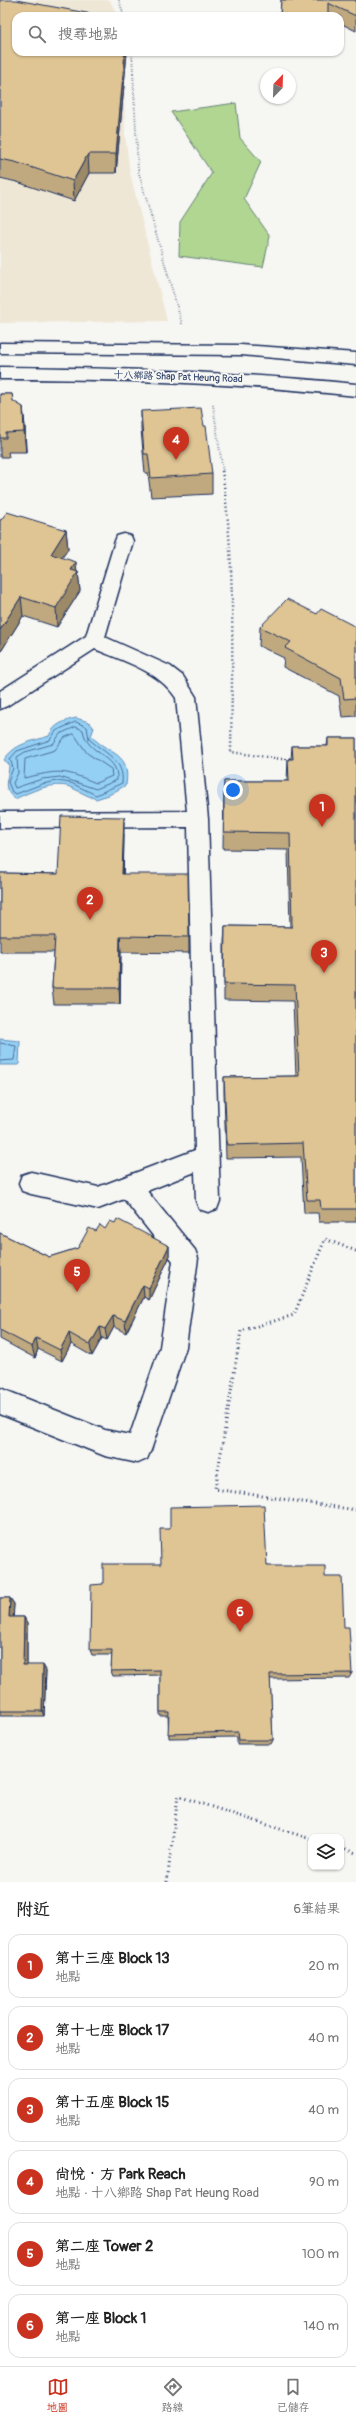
<!DOCTYPE html>
<html lang="zh-TW">
<head>
<meta charset="utf-8">
<style>
	:root { --surface:#fff; --page:#f6f6f6; --text:#222; --muted:#767676; --line:#e0e0e0; --accent:#c8321e }
	body { margin:0; font-family:Pangolin,"LXGW WenKai TC",sans-serif; background:var(--page); color:var(--text) }
	.controls { position:absolute; right:12px; bottom:12px; display:grid; overflow:hidden; border-radius:8px; box-shadow:0 1px 3px #0004 }
	.controls button { width:36px; height:36px; display:grid; place-items:center; padding:0; border:0; border-bottom:1px solid var(--line); background:var(--surface); color:var(--text); font:20px sans-serif }
	.compass { position:absolute; left:260px; top:68px; width:36px; height:36px; border-radius:50%; background:var(--surface); box-shadow:0 1px 3px #0004; rotate:23deg }
	.you { position:absolute; left:233px; top:790px; width:14px; height:14px; margin:-10px; border:3px solid #fff; border-radius:50%; background:#1a73e8; box-shadow:0 0 0 6px #1a73e833 }
	.badge { display:grid; place-items:center; width:26px; height:26px; border-radius:50%; background:var(--accent); color:#fff; font-size:13px; font-weight:700 }
	.pin { position:absolute; translate:-50% -33px; filter:drop-shadow(0 1px 2px #0008) }
	.pin::after { content:''; position:absolute; top:21px; width:14px; height:12px; background:inherit; clip-path:polygon(0 0,100% 0,50% 100%) }
	.list { margin:0; padding:0; list-style:none }
	h2 { display:flex; justify-content:space-between; align-items:center; height:52px; margin:0; padding:0 16px; font-size:17px }
	h2 small { font-size:13px; font-weight:400; color:var(--muted) }
	.list li { display:grid; grid-template-columns:26px 1fr auto; gap:12px; align-items:center; box-sizing:border-box; height:64px; margin:0 8px 8px; padding:0 8px; border:1px solid var(--line); border-radius:12px }
	.list b { display:block; font-size:15px; white-space:nowrap }
	.list p { margin:0; font-size:13px; white-space:nowrap; color:var(--muted) }
	.list em { font-size:13px; font-style:normal; color:var(--muted) }
	.icon { flex:none; width:22px; height:22px; fill:none; stroke:currentColor; stroke-width:2; stroke-linecap:round; stroke-linejoin:round }
	.map { position:relative; flex:none; width:356px; height:1882px; overflow:hidden }
	.search { position:absolute; background:var(--surface); box-shadow:0 1px 3px #0004; left:12px; right:12px; top:12px; height:44px; display:flex; align-items:center; gap:10px; box-sizing:border-box; padding:0 14px; border-radius:12px; color:var(--muted); font-size:15px }
	.sheet { height:484px; background:var(--surface) }
	nav { display:flex; justify-content:space-around; align-items:center; box-sizing:border-box; height:56px; border-top:1px solid var(--line); background:var(--surface); font-size:11px; color:var(--muted) }
	nav a { display:grid; justify-items:center; gap:2px }
	nav .on { color:var(--accent) }
	.map>svg:first-child { display:block }
</style>
</head>
<body>
<div class="map">
<svg width="356" height="1882" viewBox="0 0 356 1882">
	<rect width="100%" height="100%" fill="#f6f6f2"/>
	<filter id="ink" filterUnits="userSpaceOnUse"><feTurbulence type="fractalNoise" baseFrequency=".025" numOctaves="2"/><feDisplacementMap in="SourceGraphic" scale="8" xChannelSelector="R" yChannelSelector="G"/><feConvolveMatrix kernelMatrix="1 2 1 2 8 2 1 2 1" color-interpolation-filters="sRGB"/></filter>
	<g filter="url(#ink)">
		<path fill="#efe7d6" d="M0,0h110l7,16h-101v36h111l-3,37 1,45 5,39 37,148 -167,2z"/>
		<path fill="#b1d691" stroke="#668278" d="M236,103l4,35 21,24 -17,37 26,37 -7,31 -84,-11 1,-34 32,-49 -41,-61z"/>
		<g fill="#94cff4" stroke="#648fb8">
			<path d="M76,718l13,4 5,6 -3,8c20,20 40,16 35,49l-17,10 -13,4c-9,-3 -17,-8 -26,-12 -17,-6 -40,5 -55,12 -15,-12 -6,-19 -6,-35l-5,-4c11,-17 27,-18 45,-24 5,-12 15,-15 27,-18z"/>
			<path d="M0,1039l20,2 -1,24h-19z"/>
		</g>
		<g fill="none" stroke-linecap="round" stroke-linejoin="round">
			<g stroke="#4b6f9a" stroke-width="1">
				<path d="M76,722l11,5 2,12c15,14 36,21 33,44l-26,12 -25,-12 -14,-2 -15,3 -26,10 -4,-2 -4,-10 5,-14 -3,-9 7,-8 33,-11 6,-9z"/>
				<path d="M76,727l7,3c4,26 36,24 34,50l-21,9 -36,-12 -18,2 -27,9 -2,-5 5,-10 -1,-16 8,-5 28,-8 7,-10z"/>
				<path d="M74,734l13,19 24,16 1,7 -16,7c-34,-14 -36,-13 -72,-5l1,-19 30,-9 9,-12z"/>
				<path d="M0,1043l16,3 -2,14 -14,1"/>
			</g>
			<defs>
				<path id="minor" d="M124,534l7,2 2,5 -28,96 65,29 13,10 13,21 12,122 12,382 -3,8 -9,3 -9,-3 -3,-8 -1,-29 -48,19 48,59 3,8 -12,89 -35,103 -4,9 -9,4 -33,-7 -105,-42v-26l105,42 25,5 30,-88 13,-86 -49,-62 -26,10 -67,-15 -9,-3 -3,-8 3,-8 9,-3 67,15 97,-37 -7,-323 -188,1v-16l187,-1 -11,-113c-17,-27 -53,-37 -81,-49l-88,57 -7,3v-18l86,-55 29,-95 2,-5z"/>
				<g id="major">
					<path d="M0,343l241,2 115,8v12l-115,-10 -241,-2z"/>
					<path d="M0,367c119,1 238,5 356,17v12c-118,-13 -237,-17 -356,-17z"/>
				</g>
			</defs>
			<use href="#minor" stroke="#1b2f5e" stroke-width="3"/>
			<use href="#major" stroke="#1b2f5e" stroke-width="3"/>
			<g stroke="#1b2f5e" stroke-width="2" stroke-dasharray="0.5 2" stroke-linecap="butt">
				<path d="M119,0l5,16"/>
				<path d="M132,52l6,118 44,154"/>
				<path d="M213,405l10,67"/>
			</g>
			<path stroke="#1b2f5e" stroke-width="2.5" stroke-dasharray="1 3" stroke-linecap="butt" d="M222,471c14,94 10,187 9,281l50,7 13,-1"/>
			<g stroke="#1b2f5e" stroke-width="3" stroke-dasharray="1 3.5" stroke-linecap="butt">
				<path d="M356,1251l-31,-12 -31,76 -53,16 -26,158 141,21"/>
				<path d="M341,1848l15,5"/>
				<path d="M167,1882l11,-86 133,43"/>
			</g>
			<use href="#minor" fill="#f6f6f2" fill-rule="evenodd"/>
			<use href="#major" fill="#f6f6f2" fill-rule="evenodd"/>
		</g>
		<g fill="#c0a97f" stroke="#1b2f5e">
			<path d="M0,0l16,52h111l-11,121h-27l-15,28 -57,-19 -17,-4z"/>
			<path d="M281,0h75v31l-16,-8v-7h-60z"/>
			<path d="M0,394h12l1,8 10,5 2,20 1,25h-18l1,5h-9z"/>
			<path d="M141,411l71,63v20l-61,3 -3,-24h-3l-4,-43z"/>
			<path d="M0,520l66,10 2,19 -6,8 15,15h1l2,19 -23,36 -34,-11 -23,37z"/>
			<path d="M317,614l39,13v89l-14,1 -3,-21 -56,-29 1,-9 -25,-12 1,-19z"/>
			<path d="M328,738h28v484h-37l-1,-9h-14l-3,-56 -75,1 -2,-66v-15l72,-1 -3,-75 -69,-1v-58l1,-16 65,1 -2,-77 -65,-1 1,-68h63l1,-22h3l1,-13h35z"/>
			<path d="M124,834l-1,40 66,63v16l-68,-1 -1,52h-66l-2,-16 2,-36h-54v-79l58,1z"/>
			<path d="M105,1229l64,17v12l-20,42 -5,-3 -18,36 -12,-6 -7,13 -5,-2 -10,18 -21,-12 -9,17 -24,-12 -3,9 -35,-19v-106l49,24 29,-9 18,-17z"/>
			<path d="M267,1566l58,11 27,96 -3,5 -79,1 3,61 -2,4h-34v-7l-68,1 -1,-22h-8v-41l-47,1 -2,-5 1,-16h-20l-2,-5 13,-66z"/>
			<path d="M0,1598h10l4,6 -1,13h11l3,6v42l19,5 -2,46h-44z"/>
		</g>
		<g fill="#9c8968" stroke="#1b2f5e">
			<path d="M125,52h2l-11,121v-19z"/>
			<path d="M88,154l1,19 -15,28 -1,-20z"/>
			<path d="M23,407l2,20 1,25 -2,-20z"/>
			<path d="M66,530l2,19 -16,24 -1,-19z"/>
			<path d="M76,562l1,12 1,-2 2,19 -23,36 -1,-19 15,-38z"/>
			<path d="M21,597l2,19 -23,37v-23z"/>
			<path d="M124,817v17l-1,57 -1,-17z"/>
			<path d="M120,936l1,16 -1,52 -1,-16z"/>
			<path d="M169,1246v12l-20,42v-12z"/>
			<path d="M143,1285l1,12 -18,36 -1,-12z"/>
			<path d="M113,1316l1,11 -7,13 -2,-11z"/>
			<path d="M100,1327l2,11 -10,18 -2,-11z"/>
			<path d="M69,1333l2,11 -9,17 -2,-11z"/>
			<path d="M36,1338l2,11 -3,9 -3,-11z"/>
			<path d="M10,1598l4,6 -1,19 -4,-6z"/>
			<path d="M24,1617l3,6v47l-4,-5z"/>
			<path d="M43,1665l3,5 -2,46 -2,-5z"/>
		</g>
		<g fill="#dfc494" stroke="#1b2f5e">
			<path d="M0,0h16l87,16h-87v36h109l-9,102h-28l-15,27 -58,-19 -15,-3z"/>
			<path d="M281,0h75v16l-28,-13v13h-48z"/>
			<path d="M0,394h12l1,7 10,6 1,25 -18,1v5h-6z"/>
			<path d="M201,408l3,18h2l6,48 -61,4 -3,-24h-4l-3,-43z"/>
			<path d="M7,512l59,18 -15,24 25,8 -5,8 7,2 -22,36 -35,-11 -21,33v-110h1z"/>
			<path d="M287,599l30,15 4,-5 35,18v71l-12,1 -3,-21 -56,-30 6,-6 -31,-15z"/>
			<path d="M328,738h28v471h-35l-1,-9h-13l-4,-57 -76,2 -3,-68 75,-1 -4,-91 -71,-1 1,-58 67,1 -2,-94 -66,-1v-51h65l-1,-22h5l-1,-13h36z"/>
			<path d="M61,816l63,1 -2,57h66l1,63 -69,-1 -1,52h-67l3,-52h-55v-63l58,1z"/>
			<path d="M117,1219l52,27 -20,42 -6,-3 -18,36 -12,-5 -8,13 -5,-2 -10,18 -21,-12 -9,17 -24,-12 -4,9 -32,-17v-97l49,24 29,-9 11,-20 7,3 4,-6 5,4 5,-8 5,2z"/>
			<path d="M264,1505l3,61h58v11h17l2,50h5l3,46 -82,1 3,66h-34l-1,-8 -70,2 1,-22h-9v-42l-49,1 1,-21h-22l1,-65 12,-1v-20h58l-1,-35h10v-22z"/>
			<path d="M0,1598h10l-1,19h15l-1,48h20l-1,46h-42z"/>
		</g>
	</g>
	<g text-anchor="middle" dominant-baseline="central" stroke-width="4" stroke-linejoin="round" paint-order="stroke">
		<g font-size="10" fill="#1b2f5e" stroke="#f6f6f2">
			<text transform="translate(178 377) rotate(2)">十八鄉路 Shap Pat Heung Road</text>
		</g>
	</g>
</svg>
<div class="controls">
<button><svg class="icon" aria-label="layers" viewBox="0 0 24 24"><path d="M12 4l9 5-9 5-9-5zM3 14l9 5 9-5"/></svg></button>
</div>
<svg class="compass" viewBox="-18 -18 36 36"><path d="M0-13l5 13h-10z" fill="#e53935"/><path d="M0 13l5-13h-10z" fill="#767676"/></svg>
<div class="you"></div>
<div class="pin badge" style="left:322px;top:827px">1</div>
<div class="pin badge" style="left:90px;top:920px">2</div>
<div class="pin badge" style="left:324px;top:973px">3</div>
<div class="pin badge" style="left:176px;top:460px">4</div>
<div class="pin badge" style="left:77px;top:1292px">5</div>
<div class="pin badge" style="left:240px;top:1632px">6</div>
<div class="search"><svg class="icon" aria-label="search" viewBox="0 0 24 24"><circle cx="10" cy="10" r="6"/><path d="M15 15l6 6"/></svg>搜尋地點</div>
</div>
<section class="sheet">
<h2>附近<small>6筆結果</small></h2>
<ul class="list">
<li><span class="badge">1</span><div><b>第十三座 Block 13</b><p>地點</p></div><em>20 m</em></li>
<li><span class="badge">2</span><div><b>第十七座 Block 17</b><p>地點</p></div><em>40 m</em></li>
<li><span class="badge">3</span><div><b>第十五座 Block 15</b><p>地點</p></div><em>40 m</em></li>
<li><span class="badge">4</span><div><b>尚悦‧方 Park Reach</b><p>地點 · 十八鄉路 Shap Pat Heung Road</p></div><em>90 m</em></li>
<li><span class="badge">5</span><div><b>第二座 Tower 2</b><p>地點</p></div><em>100 m</em></li>
<li><span class="badge">6</span><div><b>第一座 Block 1</b><p>地點</p></div><em>140 m</em></li>
</ul>
</section>
<nav>
<a class="on"><svg class="icon" aria-label="map" viewBox="0 0 24 24"><path d="M3 6l6-2 6 2 6-2v14l-6 2-6-2-6 2zM9 4v14M15 6v14"/></svg>地圖</a>
<a><svg class="icon" aria-label="directions" viewBox="0 0 24 24"><path d="M12 3l9 9-9 9-9-9zM9 14v-3h6M13 9l2 2-2 2"/></svg>路線</a>
<a><svg class="icon" aria-label="saved" viewBox="0 0 24 24"><path d="M7 4h10v16l-5-4-5 4z"/></svg>已儲存</a>
</nav>
</body>
</html>
